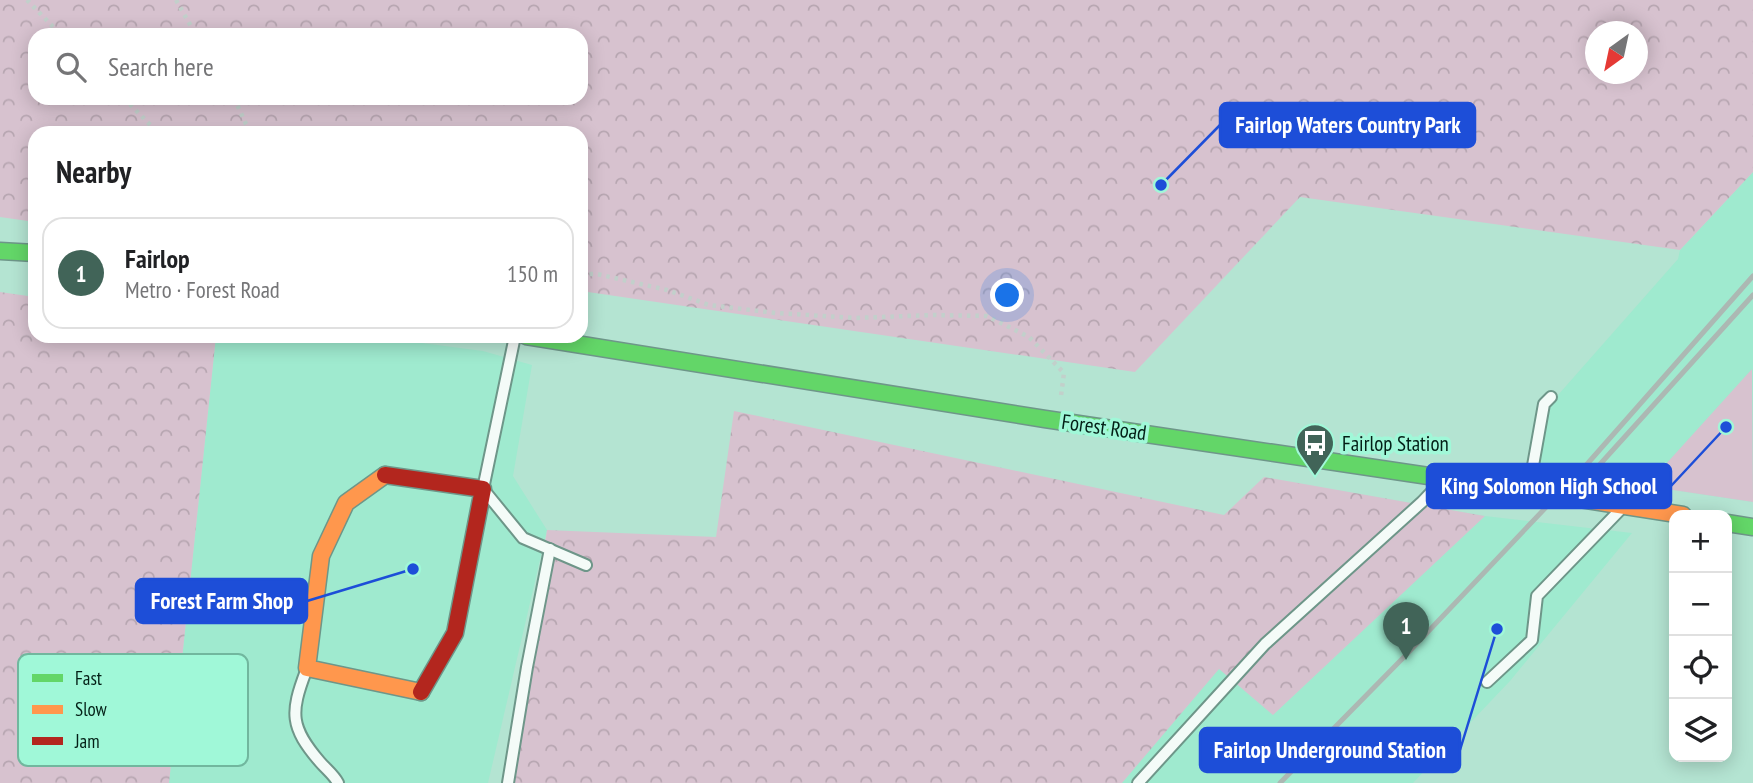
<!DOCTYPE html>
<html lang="en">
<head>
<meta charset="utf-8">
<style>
	:root { --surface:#fff; --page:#f6f6f6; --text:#202124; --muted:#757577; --line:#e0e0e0; --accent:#416458 }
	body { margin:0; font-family:"PT Sans Narrow",sans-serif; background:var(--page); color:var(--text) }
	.controls { position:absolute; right:21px; bottom:21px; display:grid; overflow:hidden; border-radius:14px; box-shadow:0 4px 18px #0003 }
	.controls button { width:63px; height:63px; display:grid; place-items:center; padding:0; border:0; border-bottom:2px solid var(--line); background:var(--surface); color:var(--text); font:35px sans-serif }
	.compass { position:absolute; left:1585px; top:21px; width:63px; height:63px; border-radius:50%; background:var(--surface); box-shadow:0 4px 18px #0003; rotate:213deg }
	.you { position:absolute; left:1008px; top:296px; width:24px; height:24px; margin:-18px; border:5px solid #fff; border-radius:50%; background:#1a73e8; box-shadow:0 0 0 10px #1a73e833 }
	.badge { display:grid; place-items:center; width:46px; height:46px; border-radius:50%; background:var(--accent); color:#fff; font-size:23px; font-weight:700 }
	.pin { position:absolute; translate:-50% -58px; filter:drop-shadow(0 2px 4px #0008) }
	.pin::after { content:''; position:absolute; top:37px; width:24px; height:21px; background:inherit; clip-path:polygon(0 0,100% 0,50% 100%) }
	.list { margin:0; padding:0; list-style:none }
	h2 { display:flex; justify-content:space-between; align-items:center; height:91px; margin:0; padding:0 28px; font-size:30px }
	h2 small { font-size:23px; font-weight:400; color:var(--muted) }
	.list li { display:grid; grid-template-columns:46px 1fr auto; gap:21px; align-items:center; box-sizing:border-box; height:112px; margin:0 14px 14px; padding:0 14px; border:2px solid var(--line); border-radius:21px }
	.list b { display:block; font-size:26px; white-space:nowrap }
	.list p { margin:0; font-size:23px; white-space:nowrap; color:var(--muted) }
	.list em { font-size:23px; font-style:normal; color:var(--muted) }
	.icon { flex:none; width:38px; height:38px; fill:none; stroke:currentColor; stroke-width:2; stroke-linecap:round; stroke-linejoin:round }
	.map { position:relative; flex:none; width:1753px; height:783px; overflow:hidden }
	.search { position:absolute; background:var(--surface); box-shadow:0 4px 18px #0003; left:28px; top:28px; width:560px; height:77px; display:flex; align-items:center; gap:18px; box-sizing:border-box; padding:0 24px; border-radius:21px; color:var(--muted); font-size:26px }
	.panel { position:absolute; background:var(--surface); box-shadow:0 4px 18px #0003; left:28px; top:126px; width:560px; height:217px; border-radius:21px }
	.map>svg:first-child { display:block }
</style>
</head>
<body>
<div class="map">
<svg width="1753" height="783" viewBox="0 0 1753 783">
	<defs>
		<pattern id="forest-crowns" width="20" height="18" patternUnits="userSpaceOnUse" patternTransform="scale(1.75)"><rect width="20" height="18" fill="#d7c2cf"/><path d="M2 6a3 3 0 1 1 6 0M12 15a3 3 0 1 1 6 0" fill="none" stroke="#b7a6b1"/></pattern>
	</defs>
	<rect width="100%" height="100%" fill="#b4e4d2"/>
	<g fill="#9feacf">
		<path d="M1753,172v330l-218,-33 16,-66 127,-144 2,-9z"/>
		<path d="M216,336h152l115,15 49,14 -19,111 34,54 -59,253h-319z"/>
		<path d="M1335,490l150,26 147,17 -122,148 -97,102h-386z"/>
	</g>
	<path fill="#d7c2cf" d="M1752,369l1,133 -107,-16z"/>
	<g fill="url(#forest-crowns)" fill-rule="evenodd">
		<path d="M0,0h1753v172l-73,78 -380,-53 -165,175 -554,-81v-158h-546v89l-35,-5zM1596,32h42v42h-42zM581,35v63h-546v-63z"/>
		<path d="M0,292l35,5v39h181l-47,447h-169z"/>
		<path d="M734,411l490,104 40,-38 221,39 -212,199 -54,-46 -97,114h-616l41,-253 169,7z"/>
	</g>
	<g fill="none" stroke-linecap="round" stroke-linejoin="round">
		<defs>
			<g id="lane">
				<path d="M515,336l-32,153 40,49 63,27"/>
				<path d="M1529,488l15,-84 7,-7"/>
				<path d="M306,671c-16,42 -16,56 14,91 6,7 14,13 18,21"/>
				<path d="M1487,682l45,-42 5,-44 83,-86"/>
				<path d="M508,783l19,-116 23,-118"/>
				<path d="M1138,783l127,-139 157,-142 19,-20"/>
			</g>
			<g id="fast">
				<path d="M0,251l35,2"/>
				<path d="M526,336l519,83 444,66"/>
				<path d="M1727,523l26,4"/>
			</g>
			<g id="slow">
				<path d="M385,475l-39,28 -25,53 -14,112 114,24"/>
				<path d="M1489,485l194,30"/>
			</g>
			<path id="jam" d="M385,475l98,14 -28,144 -34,59"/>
		</defs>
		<use href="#lane" stroke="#6e9689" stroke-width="14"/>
		<use href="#fast" stroke="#6e9689" stroke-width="19"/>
		<use href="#slow" stroke="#6e9689" stroke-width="19"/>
		<use href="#jam" stroke="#6e9689" stroke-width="19"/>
		<g stroke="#c2d0cb" stroke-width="4.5" stroke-dasharray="3.5 5" stroke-linecap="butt">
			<path d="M27,0l34,35"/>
			<path d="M176,0l20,35"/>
			<path d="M124,98l34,35"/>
			<path d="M234,98l12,26 6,9"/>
			<path d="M581,274h16l70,16 42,15 67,8 79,5 78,-3 54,1 42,21 35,36 -3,23"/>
		</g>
		<use href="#lane" stroke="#f4fbf8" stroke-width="10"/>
		<use href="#fast" stroke="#63d668" stroke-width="16"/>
		<use href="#slow" stroke="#ff974d" stroke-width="16"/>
		<use href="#jam" stroke="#b3261e" stroke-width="16"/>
		<g stroke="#acb8b3" stroke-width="5">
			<path d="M1593,472l160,-177"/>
			<path d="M1280,783l124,-126 184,-194 165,-187"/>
		</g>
	</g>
	<defs>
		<symbol id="bus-pin" viewBox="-11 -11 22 30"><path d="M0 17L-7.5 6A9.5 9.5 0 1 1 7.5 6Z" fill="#416458" stroke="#a0f8d8"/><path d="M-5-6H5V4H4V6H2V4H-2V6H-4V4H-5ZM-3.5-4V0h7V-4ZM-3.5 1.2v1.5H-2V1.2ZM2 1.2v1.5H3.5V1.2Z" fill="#fff"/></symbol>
	</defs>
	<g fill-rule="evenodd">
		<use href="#bus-pin" x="1293" y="421" width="44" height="60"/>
	</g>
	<g text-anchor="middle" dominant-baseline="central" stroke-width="7" stroke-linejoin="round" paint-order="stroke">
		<g font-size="21" fill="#031f16" stroke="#a0f8d8">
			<text transform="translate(1104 427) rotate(8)">Forest Road</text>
		</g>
		<g font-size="21" fill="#031f16" stroke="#a0f8d8" text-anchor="start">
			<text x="1342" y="443">Fairlop Station</text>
		</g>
	</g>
	<rect x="18" y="654" width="230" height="112" rx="10" fill="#a0f8d8" stroke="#71b79e" stroke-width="2"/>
	<rect x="32" y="674" width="31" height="8" fill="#63d668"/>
	<rect x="32" y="705" width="31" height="9" fill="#ff974d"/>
	<rect x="32" y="737" width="31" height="8" fill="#b3261e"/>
	<g font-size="19" fill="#031f16">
		<text x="75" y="685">Fast</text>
		<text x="75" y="716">Slow</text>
		<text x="75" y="748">Jam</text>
	</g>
	<path fill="none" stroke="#1d4ed8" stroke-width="2.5" d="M1161 185L1220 125M1726 427L1671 486M413 569L307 601M1497 629L1460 750"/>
	<g fill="#1d4ed8" stroke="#a0f8d8" stroke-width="2.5">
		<circle cx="1161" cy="185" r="7"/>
		<circle cx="1726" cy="427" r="7"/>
		<circle cx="413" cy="569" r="7"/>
		<circle cx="1497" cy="629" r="7"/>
	</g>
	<g fill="#1d4ed8" stroke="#1d4ed8" stroke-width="2.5">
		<rect x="1220" y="103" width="255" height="44" rx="7"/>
		<rect x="1427" y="464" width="244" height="44" rx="7"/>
		<rect x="136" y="579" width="171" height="44" rx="7"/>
		<rect x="1200" y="728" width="260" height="44" rx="7"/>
	</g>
	<g font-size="23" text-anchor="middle" font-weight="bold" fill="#fff">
		<text x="1348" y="133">Fairlop Waters Country Park</text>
		<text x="1549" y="494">King Solomon High School</text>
		<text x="222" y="609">Forest Farm Shop</text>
		<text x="1330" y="758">Fairlop Underground Station</text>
	</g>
</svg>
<div class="controls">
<button>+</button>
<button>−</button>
<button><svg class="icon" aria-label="locate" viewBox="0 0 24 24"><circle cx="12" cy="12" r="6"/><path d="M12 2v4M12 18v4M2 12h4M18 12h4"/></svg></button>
<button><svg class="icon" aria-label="layers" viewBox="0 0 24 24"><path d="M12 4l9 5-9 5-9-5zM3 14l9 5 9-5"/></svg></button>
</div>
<svg class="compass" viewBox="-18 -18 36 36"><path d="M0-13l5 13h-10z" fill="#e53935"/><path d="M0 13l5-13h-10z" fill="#757577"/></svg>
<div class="you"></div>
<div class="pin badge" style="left:1406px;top:660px">1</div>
<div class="search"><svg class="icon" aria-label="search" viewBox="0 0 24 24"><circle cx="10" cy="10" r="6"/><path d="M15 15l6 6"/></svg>Search here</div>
<section class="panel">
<h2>Nearby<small></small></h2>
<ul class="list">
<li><span class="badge">1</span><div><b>Fairlop</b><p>Metro · Forest Road</p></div><em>150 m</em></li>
</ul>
</section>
</div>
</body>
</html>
